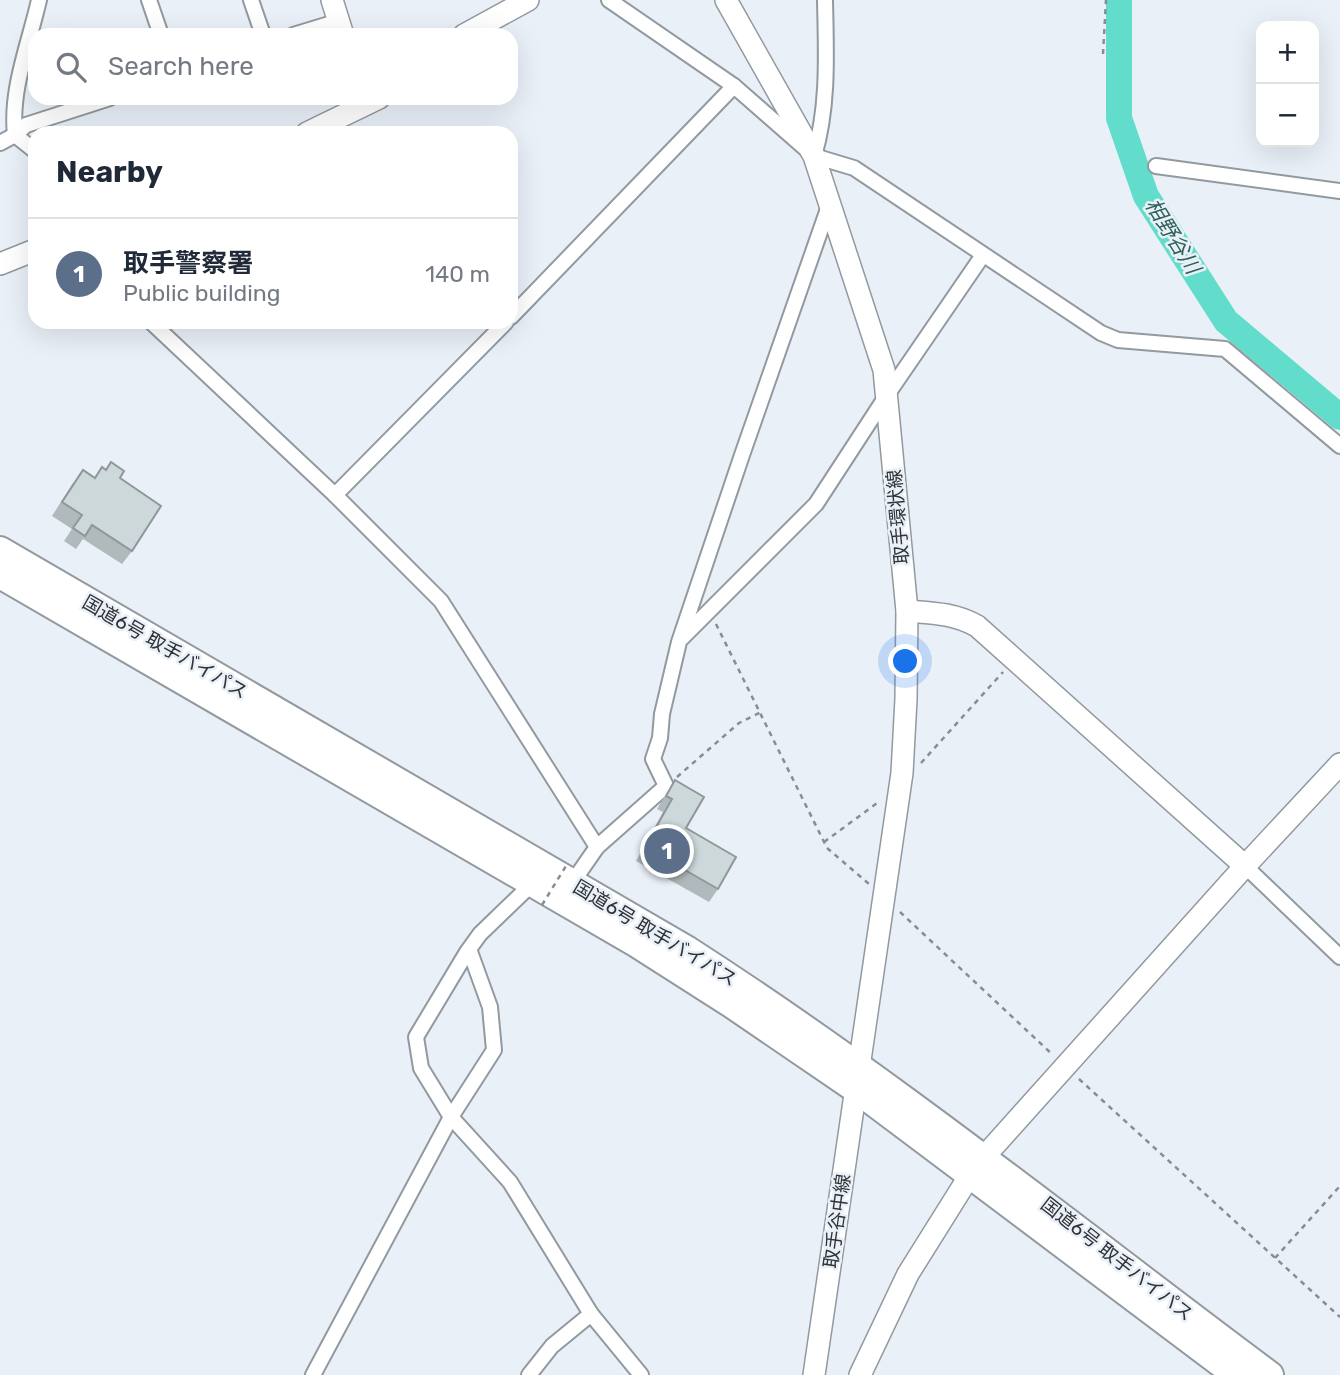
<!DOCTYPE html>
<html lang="en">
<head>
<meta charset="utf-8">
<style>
	:root { --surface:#fff; --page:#f6f6f7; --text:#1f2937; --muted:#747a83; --line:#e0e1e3; --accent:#8b6a0a }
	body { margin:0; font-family:Rubik,"Noto Sans JP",sans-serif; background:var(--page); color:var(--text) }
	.controls { position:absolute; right:21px; top:21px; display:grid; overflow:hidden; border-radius:14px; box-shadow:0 7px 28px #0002 }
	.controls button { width:63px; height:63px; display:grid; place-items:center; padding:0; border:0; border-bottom:2px solid var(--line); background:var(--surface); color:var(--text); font:35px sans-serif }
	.you { position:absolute; left:906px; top:662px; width:24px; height:24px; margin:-18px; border:5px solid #fff; border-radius:50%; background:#1a73e8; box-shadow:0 0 0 10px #1a73e833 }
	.badge { display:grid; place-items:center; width:46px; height:46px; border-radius:50%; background:var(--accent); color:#fff; font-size:23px; font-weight:700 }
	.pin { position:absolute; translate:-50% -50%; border:4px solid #fff; box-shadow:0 2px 7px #0006 }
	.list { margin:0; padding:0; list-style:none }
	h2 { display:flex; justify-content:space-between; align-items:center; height:91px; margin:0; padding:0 28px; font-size:30px }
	h2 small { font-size:23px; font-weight:400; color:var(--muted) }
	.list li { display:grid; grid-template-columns:46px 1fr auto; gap:21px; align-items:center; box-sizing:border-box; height:112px; padding:0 28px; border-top:2px solid var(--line) }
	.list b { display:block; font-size:26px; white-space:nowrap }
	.list p { margin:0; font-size:23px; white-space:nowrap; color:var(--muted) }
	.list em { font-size:23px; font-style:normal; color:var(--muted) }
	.icon { flex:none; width:38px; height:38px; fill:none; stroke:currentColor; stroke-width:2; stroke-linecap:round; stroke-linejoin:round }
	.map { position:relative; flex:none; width:1340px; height:1375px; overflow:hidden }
	.search { position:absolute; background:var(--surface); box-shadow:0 7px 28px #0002; left:28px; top:28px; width:490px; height:77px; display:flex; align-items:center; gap:18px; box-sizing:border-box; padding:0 24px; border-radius:21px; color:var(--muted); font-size:26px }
	.panel { position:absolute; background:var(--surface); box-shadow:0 7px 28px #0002; left:28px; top:126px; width:490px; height:203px; border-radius:21px }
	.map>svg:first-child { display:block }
</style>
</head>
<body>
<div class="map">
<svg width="1340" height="1375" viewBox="0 0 1340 1375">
	<rect width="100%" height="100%" fill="#e9f0f8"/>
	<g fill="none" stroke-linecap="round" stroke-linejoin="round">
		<path stroke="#62ddcc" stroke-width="26" d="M1119,0v118l27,78 80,125 114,96"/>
		<defs>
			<g id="street">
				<path d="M149,0l12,35"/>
				<path d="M251,0l12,35"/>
				<path d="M609,0l125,86 80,70 40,12 247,165 17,7 107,9 115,97"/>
				<path d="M293,35l46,-14"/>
				<path d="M0,143l15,-8 11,-10 84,-27"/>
				<path d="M35,151l-20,-16c-5,-45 14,-91 24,-135"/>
				<path d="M814,156c15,-50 12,-104 11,-156"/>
				<path d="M1156,166l184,25"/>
				<path d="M511,317l223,-231"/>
				<path d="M151,322l184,173 106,106 156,246"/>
				<path d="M335,495l171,-173"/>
				<path d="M682,638l134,-134 71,-109 96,-140"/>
				<path d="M1245,866l95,91"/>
				<path d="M572,883l25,-36 69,-61 -13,-27 7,-21 2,-24 17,-72 63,-187 87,-249"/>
				<path d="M469,949l21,58 4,43 -43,67 -30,-49 -5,-31 51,-85 13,-18 56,-54"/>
				<path d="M313,1375l138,-258 59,65 81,132 50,61"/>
				<path d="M529,1375l23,-29 39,-32"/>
			</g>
			<g id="secondary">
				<path d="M332,0l11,35"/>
				<path d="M726,0l88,156 70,214 23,241 -1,88 -4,74 -88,602"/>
				<path d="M464,35l64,-35"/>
				<path d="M307,133l72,-35"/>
				<path d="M0,264l35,-14"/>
				<path d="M907,611c25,2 47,2 70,15l268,240"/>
				<path d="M984,1157l261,-291 95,-102"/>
				<path d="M860,1375l48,-101 62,-99"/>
			</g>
			<g id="highway">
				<path d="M0,550l688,400c202,130 389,281 582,425"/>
				<path d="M0,575l637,369 94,60 126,86 379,285"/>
			</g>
		</defs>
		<use href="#street" stroke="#92999f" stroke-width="18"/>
		<use href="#secondary" stroke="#92999f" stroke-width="24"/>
		<use href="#highway" stroke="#92999f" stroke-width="30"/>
		<g stroke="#888d92" stroke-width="2.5" stroke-dasharray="5 5" stroke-linecap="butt">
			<path d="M1103,54l3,-54"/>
			<path d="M716,624l111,224 42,36"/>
			<path d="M921,763l82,-91"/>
			<path d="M677,777l62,-54 22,-11"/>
			<path d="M824,842l56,-41"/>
			<path d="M900,912l153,143"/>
			<path d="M1079,1079l261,238"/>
			<path d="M1275,1258l65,-72"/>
		</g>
		<use href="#street" stroke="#fff" stroke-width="14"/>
		<use href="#secondary" stroke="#fff" stroke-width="21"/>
		<use href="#highway" stroke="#fff" stroke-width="26"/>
		<path stroke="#888d92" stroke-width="2.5" stroke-dasharray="5 5" stroke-linecap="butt" d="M542,905l24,-39"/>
	</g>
	<g fill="#b0babc">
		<path d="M94,478h26l12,73 -10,13 -39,-25 -7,10 -12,-8 8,-12 -20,-13 21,-33z"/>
		<path d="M675,780l11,48 32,61 -9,13 -73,-41 27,-49 -6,-3z"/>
	</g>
	<g fill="#cdd8db" stroke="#909799" stroke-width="2">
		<path d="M111,462l13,9 -4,7 41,28 -29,45 -40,-26 -7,11 -12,-8 9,-13 -20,-13 21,-32 12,8 7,-11 4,3z"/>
		<path d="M675,780l29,17 -18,31 50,29 -18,32 -73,-42 27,-48 -6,-3z"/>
	</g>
	<g text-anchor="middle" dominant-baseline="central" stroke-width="5" stroke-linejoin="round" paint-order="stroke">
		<g font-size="19" fill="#303336" stroke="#e9f0f8">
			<text transform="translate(898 517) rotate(-95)">取手環状線</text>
			<text transform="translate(165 647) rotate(30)">国道6号 取手バイパス</text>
			<text transform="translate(655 933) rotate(31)">国道6号 取手バイパス</text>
			<text transform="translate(837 1221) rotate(-82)">取手谷中線</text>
			<text transform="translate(1117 1259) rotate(38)">国道6号 取手バイパス</text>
		</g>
		<g font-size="21" font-style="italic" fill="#2d615a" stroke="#e9f0f8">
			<text transform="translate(1173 236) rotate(58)">相野谷川</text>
		</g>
	</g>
</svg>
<div class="controls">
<button>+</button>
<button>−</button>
</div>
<div class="you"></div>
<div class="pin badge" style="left:667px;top:851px;background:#5c6f8a">1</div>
<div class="search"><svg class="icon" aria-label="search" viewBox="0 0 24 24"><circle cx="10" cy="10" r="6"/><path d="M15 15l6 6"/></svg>Search here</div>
<section class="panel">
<h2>Nearby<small></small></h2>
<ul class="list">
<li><span class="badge" style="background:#5c6f8a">1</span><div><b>取手警察署</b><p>Public building</p></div><em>140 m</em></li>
</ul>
</section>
</div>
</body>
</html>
